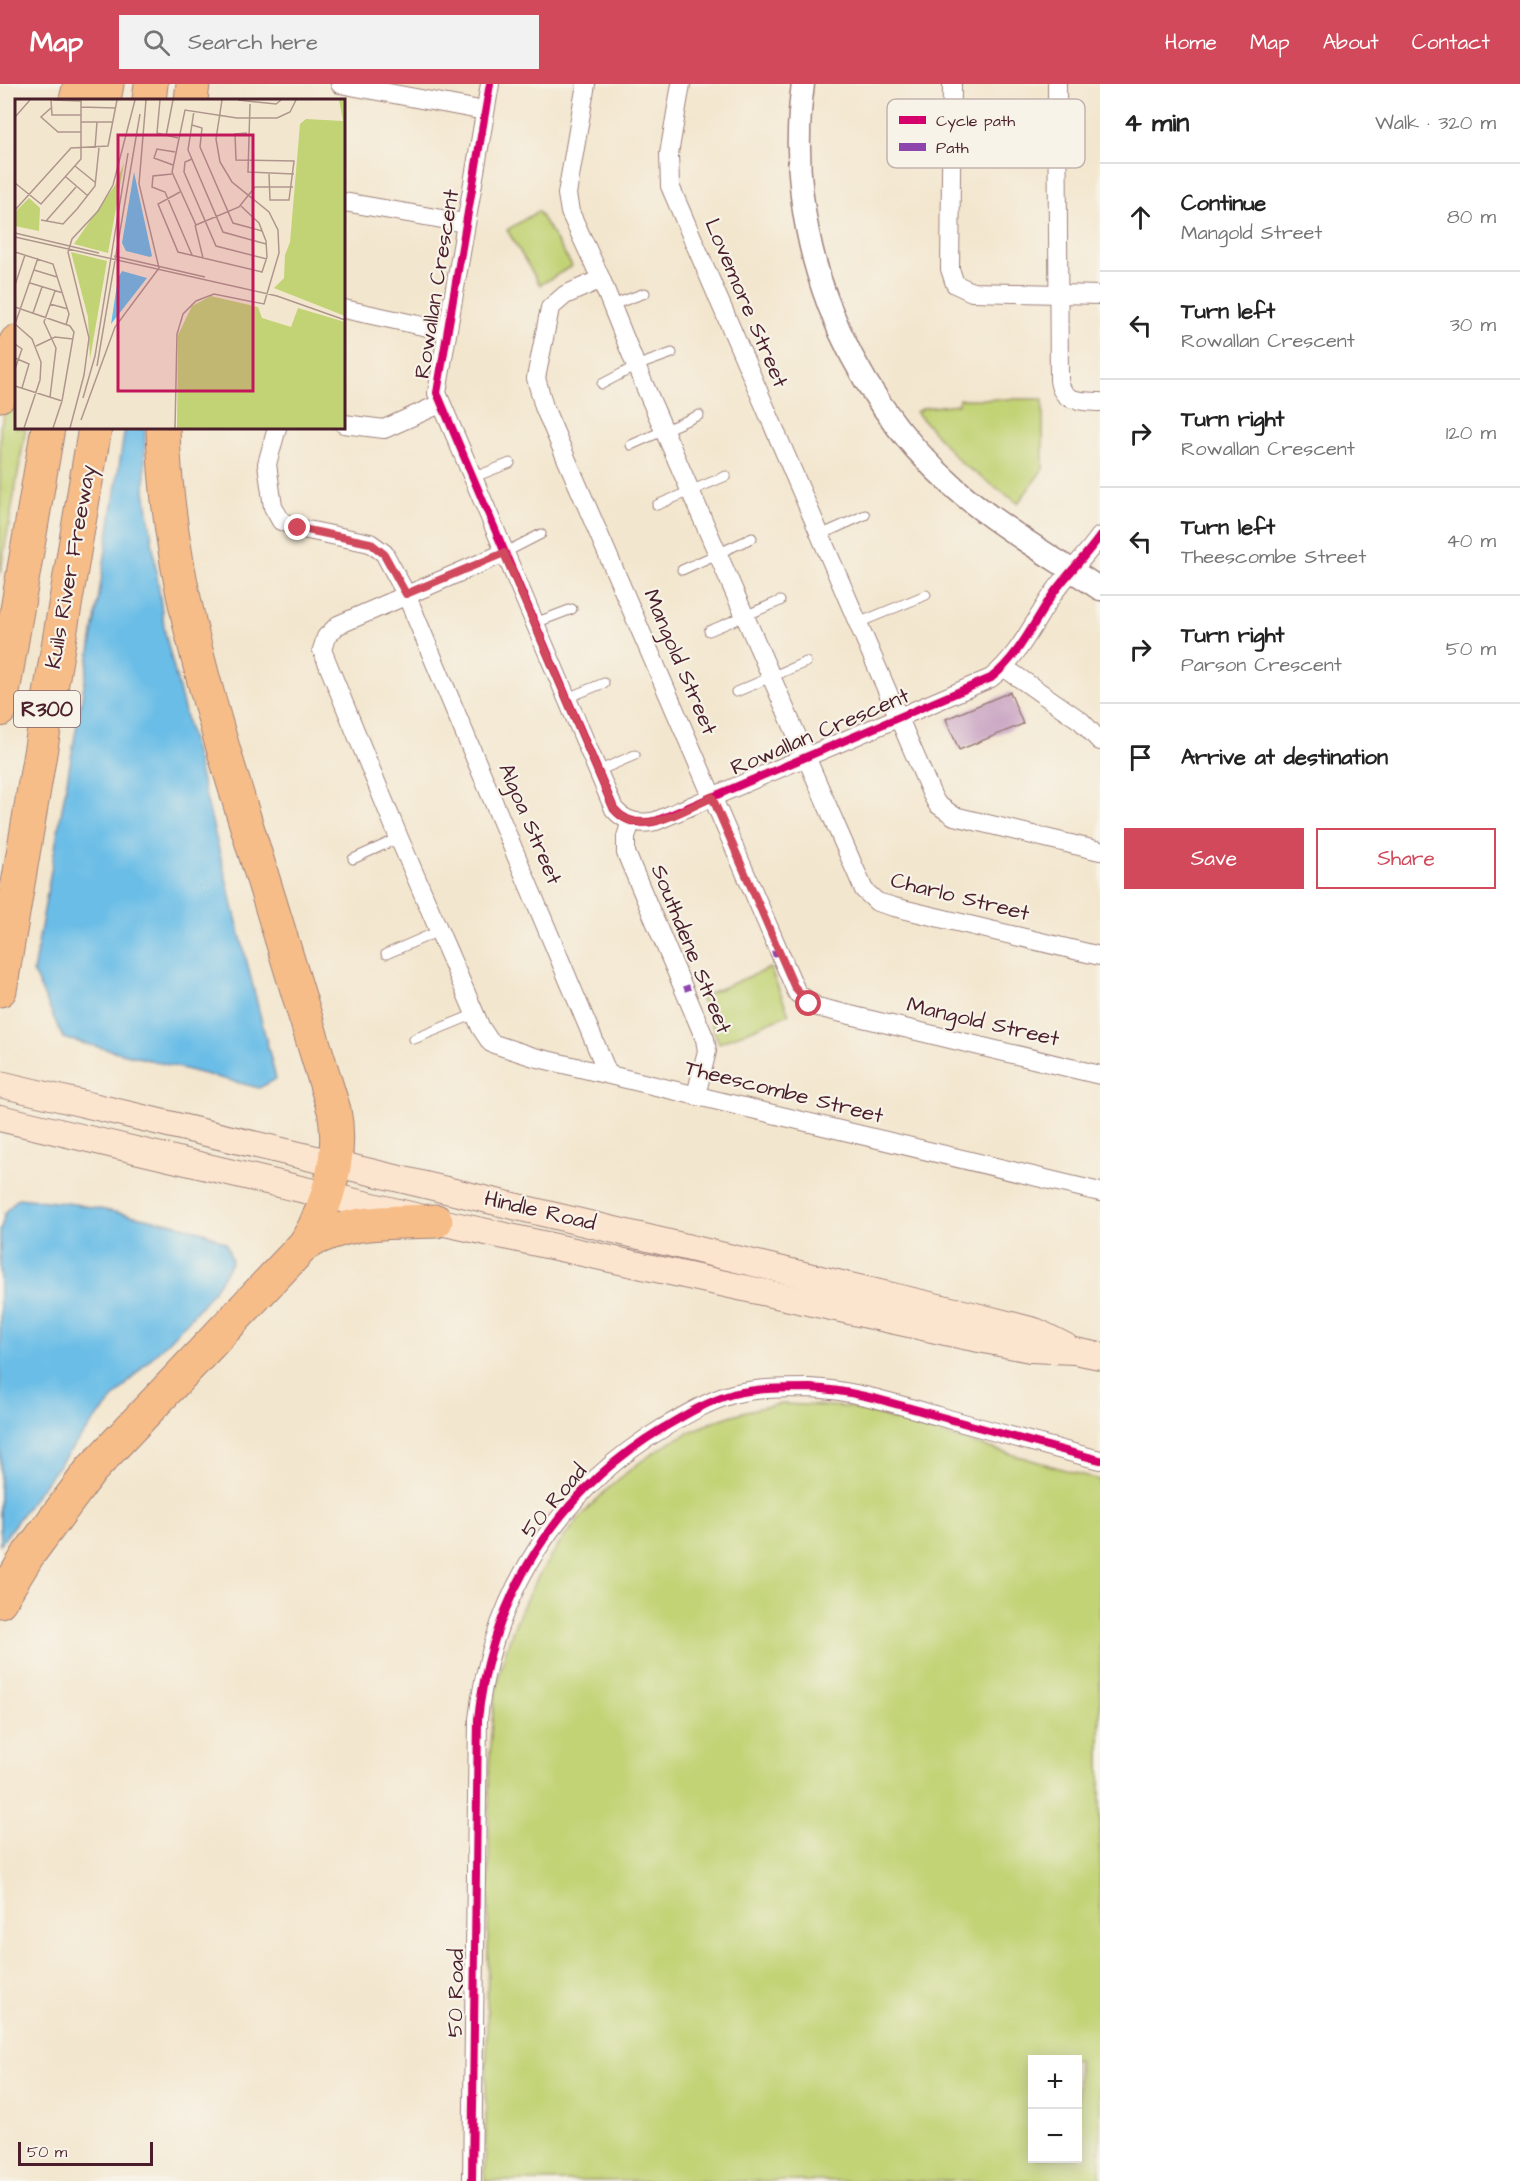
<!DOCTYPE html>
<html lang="en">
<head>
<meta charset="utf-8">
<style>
	:root { --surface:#fff; --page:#f2f2f2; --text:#222; --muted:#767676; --line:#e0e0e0; --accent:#d1495b }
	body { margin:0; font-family:"Architects Daughter",sans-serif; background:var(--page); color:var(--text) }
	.controls { position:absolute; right:18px; bottom:18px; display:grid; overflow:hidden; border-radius:0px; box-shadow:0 3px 15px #0003 }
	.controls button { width:54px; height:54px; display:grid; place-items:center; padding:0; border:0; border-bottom:2px solid var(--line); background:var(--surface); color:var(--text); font:30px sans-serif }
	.scale { position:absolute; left:18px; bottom:15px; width:135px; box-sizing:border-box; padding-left:6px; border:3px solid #4a1f2b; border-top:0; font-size:16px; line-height:21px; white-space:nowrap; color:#4a1f2b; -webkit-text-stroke:4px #f7f3e8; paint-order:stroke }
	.stop { position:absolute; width:18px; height:18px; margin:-14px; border:4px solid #d1495b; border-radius:50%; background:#fff }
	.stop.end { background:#d1495b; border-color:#fff; box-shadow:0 2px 6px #0008 }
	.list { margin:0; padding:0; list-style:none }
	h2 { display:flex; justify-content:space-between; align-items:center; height:78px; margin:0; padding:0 24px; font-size:26px }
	h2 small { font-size:20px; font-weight:400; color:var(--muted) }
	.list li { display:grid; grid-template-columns:39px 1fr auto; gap:18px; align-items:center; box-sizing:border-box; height:108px; padding:0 24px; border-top:2px solid var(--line) }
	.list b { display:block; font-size:22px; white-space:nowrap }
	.list p { margin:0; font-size:20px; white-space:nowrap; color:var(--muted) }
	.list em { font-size:20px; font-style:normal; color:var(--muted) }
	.actions { display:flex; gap:12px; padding:18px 24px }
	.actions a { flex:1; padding:14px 0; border:2px solid var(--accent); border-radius:0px; text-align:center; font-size:21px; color:var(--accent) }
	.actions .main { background:var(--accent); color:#fff }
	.icon { flex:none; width:33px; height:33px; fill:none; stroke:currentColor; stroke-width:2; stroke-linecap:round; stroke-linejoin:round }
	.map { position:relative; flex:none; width:1100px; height:2097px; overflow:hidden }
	header { display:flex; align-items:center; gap:36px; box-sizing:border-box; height:84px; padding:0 30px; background:var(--accent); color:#fff }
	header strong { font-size:28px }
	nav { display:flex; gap:33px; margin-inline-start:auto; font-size:21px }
	.search { width:420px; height:54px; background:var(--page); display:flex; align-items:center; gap:15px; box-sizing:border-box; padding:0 21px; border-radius:0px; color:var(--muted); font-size:22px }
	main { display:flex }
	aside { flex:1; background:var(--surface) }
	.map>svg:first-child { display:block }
</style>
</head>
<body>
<header>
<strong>Map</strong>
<div class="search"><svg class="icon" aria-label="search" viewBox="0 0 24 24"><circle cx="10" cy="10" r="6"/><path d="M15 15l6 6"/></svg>Search here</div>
<nav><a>Home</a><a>Map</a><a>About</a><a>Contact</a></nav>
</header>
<main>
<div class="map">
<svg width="1100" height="2097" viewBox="0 0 1100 2097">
	<rect width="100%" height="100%" fill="#f7f3e8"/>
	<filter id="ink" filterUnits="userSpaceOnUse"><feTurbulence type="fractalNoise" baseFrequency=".0167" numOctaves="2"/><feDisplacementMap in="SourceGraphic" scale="12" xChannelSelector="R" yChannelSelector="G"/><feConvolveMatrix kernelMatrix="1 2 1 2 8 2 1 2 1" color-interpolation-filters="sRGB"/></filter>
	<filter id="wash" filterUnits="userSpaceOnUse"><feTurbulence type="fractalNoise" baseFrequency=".008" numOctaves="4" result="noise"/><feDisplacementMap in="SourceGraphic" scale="24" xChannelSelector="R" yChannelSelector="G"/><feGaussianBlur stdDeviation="1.35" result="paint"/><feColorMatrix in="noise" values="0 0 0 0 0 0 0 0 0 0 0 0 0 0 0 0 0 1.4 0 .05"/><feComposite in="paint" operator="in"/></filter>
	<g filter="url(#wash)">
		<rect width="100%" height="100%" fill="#f3e6ce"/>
		<g fill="#c2d376" stroke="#867950" stroke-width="1.5" fill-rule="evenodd">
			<path d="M538,127l34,55 -32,19 -33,-55z"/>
			<path d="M16,296v48h10l-26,147v-148z"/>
			<path d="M959,315h84v70l-25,34 -57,-40 -45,-51 7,-4 35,-4z"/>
			<path d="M770,884l19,46 -70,29 -19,-46z"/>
			<path d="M782,1320l67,3 251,73v701h-615c1,-105 3,-210 4,-315 1,-66 -4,-134 12,-198 33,-131 145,-246 281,-264zM1032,1976h46v98h-46z"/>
		</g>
		<g fill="#6bbde7" stroke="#5a6e89" stroke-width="1.5">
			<path d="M125,344h20v62l20,143 111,446 -17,9 -196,-50 -30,-66 58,-326z"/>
			<path d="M18,1114l57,6 100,20 29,8 22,11 6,18c-25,48 -71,84 -107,125 -46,50 -86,103 -125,159v-313l5,-19z"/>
		</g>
		<g id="blocks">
			<path fill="#c49bbf" d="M1010,608l13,32 -64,26 -13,-31z"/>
		</g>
	</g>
	<g filter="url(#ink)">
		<use href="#blocks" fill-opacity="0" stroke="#9e827c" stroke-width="1.5"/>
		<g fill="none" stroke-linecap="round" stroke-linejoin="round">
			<defs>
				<g id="service">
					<path d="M612,221l33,-12"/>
					<path d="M602,300l34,-18 36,-13"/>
					<path d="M631,361l68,-30"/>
					<path d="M472,394l38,-15"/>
					<path d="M657,421l69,-29"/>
					<path d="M820,451l45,-20"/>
					<path d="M504,469l37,-19"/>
					<path d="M682,486l70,-32"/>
					<path d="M535,539l37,-14"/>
					<path d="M858,539l68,-28"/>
					<path d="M709,547l71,-30"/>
					<path d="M736,608l70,-30"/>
					<path d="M567,614l37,-15"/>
					<path d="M598,687l37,-16"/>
					<path d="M353,775l46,-21"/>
					<path d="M386,870l53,-23"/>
					<path d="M414,955l61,-25"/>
				</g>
				<g id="minor">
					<path d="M340,0l145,27"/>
					<path d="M490,0l-53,309 177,416c11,13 25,16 42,12l335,-143c29,-23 43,-57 64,-87 14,-19 31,-35 45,-55"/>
					<path d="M586,0l-19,110 3,18 31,67 35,87 228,524 13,12 17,5 206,49"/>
					<path d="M681,0l-12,70 1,32 262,609 5,9 17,12 146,35"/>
					<path d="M952,0l-2,185 5,15 17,8 128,3"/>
					<path d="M1057,0l2,296c3,23 22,21 41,22"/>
					<path d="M344,118l121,21"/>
					<path d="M601,195l-36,16 -15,13 -14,70 8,29 253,586 20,14 283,68"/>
					<path d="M344,225l102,22"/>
					<path d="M344,340l40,5 56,-25"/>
					<path d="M277,344l-10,36 6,43 8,14 17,7 72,15 14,10 22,41 202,480"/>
					<path d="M504,469l-166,72 -12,12 -4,13 77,188 82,190 10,15 43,14 566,135"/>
					<path d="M1005,584l76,53 19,20"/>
					<path d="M631,737l-5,16v16l79,186 2,12 -11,44"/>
					<path d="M472,2097l6,-462c14,-124 79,-227 185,-291 22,-13 45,-27 70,-34 24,-6 52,-6 77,-6 43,2 86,16 128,28 54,15 108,30 162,44"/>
				</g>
				<path id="tertiary" d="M803,0c-21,149 39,305 152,404 44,39 96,68 145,101"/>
				<g id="secondary">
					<path d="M0,1000l972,231 63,16 30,15"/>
					<path d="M0,1034l436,103 528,115 66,13 45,2 25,5"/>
				</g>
				<g id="motorway">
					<path d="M76,16l4,-16"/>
					<path d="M104,16l3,-16"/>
					<path d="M149,16l2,-16"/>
					<path d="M191,16l2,-16"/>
					<path d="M0,311l16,-53"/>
					<path d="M0,626l48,-282"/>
					<path d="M0,906l95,-562"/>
					<path d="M305,1160c47,-25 80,-21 131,-23"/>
					<path d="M0,1517l28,-46 63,-85 214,-226c23,-38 38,-90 29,-134 -30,-98 -60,-197 -91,-296 -39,-126 -77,-253 -80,-386"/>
				</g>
			</defs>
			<use href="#service" stroke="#9e827c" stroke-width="11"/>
			<use href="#minor" stroke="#9e827c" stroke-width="20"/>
			<use href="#tertiary" stroke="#9e827c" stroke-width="25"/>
			<use href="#secondary" stroke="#9e827c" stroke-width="28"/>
			<use href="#motorway" stroke="#9e827c" stroke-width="35"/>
			<use href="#service" stroke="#fff" stroke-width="9"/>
			<use href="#minor" stroke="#fff" stroke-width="18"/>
			<use href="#tertiary" stroke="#fff" stroke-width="22"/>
			<use href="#secondary" stroke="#fce5cf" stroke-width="26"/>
			<use href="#motorway" stroke="#f7bd88" stroke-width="33"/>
			<g stroke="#8e44ad" stroke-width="6" stroke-dasharray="12 6" stroke-linecap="butt">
				<path d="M772,870l7,-2"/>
				<path d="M684,905l6,-2"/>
			</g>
			<defs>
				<g id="cycleway">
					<path d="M490,0l-53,309 177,416c11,13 25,16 42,12l335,-143c29,-23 43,-57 64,-87 14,-19 31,-35 45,-55"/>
					<path d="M472,2097l6,-462c14,-124 79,-227 185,-291 22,-13 45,-27 70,-34 24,-6 52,-6 77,-6 43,2 86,16 128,28 54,15 108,30 162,44"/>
				</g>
			</defs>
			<use href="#cycleway" stroke="#f7f3e8" stroke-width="11"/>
			<use href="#cycleway" stroke="#d6006c" stroke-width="8"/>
		</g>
	</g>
	<g fill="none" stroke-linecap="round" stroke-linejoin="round" filter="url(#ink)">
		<path stroke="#d1495b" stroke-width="8" d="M298,444l72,15 14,11 22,40 98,-41 110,256c26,31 69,1 98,-12l82,189 15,18"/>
	</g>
	<g text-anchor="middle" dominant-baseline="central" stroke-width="4.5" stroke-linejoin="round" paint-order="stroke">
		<rect fill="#f7f3e8" stroke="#7e5f64" stroke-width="1.5" x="14" y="607" width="66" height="36" rx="4.5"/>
		<g font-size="21" font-weight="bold" fill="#4a1f2b">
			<text x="47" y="625">R300</text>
		</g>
		<g font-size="22" fill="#4a1f2b" stroke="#f7f3e8">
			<text transform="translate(437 200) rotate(-81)">Rowallan Crescent</text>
			<text transform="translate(746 219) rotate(67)">Lovemore Street</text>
			<text transform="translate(71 483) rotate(-80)">Kuils River Freeway</text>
			<text transform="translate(680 578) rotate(67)">Mangold Street</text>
			<text transform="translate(820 648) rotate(-23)">Rowallan Crescent</text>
			<text transform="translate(530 740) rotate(67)">Algoa Street</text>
			<text transform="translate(960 813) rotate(14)">Charlo Street</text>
			<text transform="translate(691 865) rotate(68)">Southdene Street</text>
			<text transform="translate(983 938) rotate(13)">Mangold Street</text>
			<text transform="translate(784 1008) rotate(14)">Theescombe Street</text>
			<text transform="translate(540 1127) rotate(13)">Hindle Road</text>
			<text transform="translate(554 1417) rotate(-50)">50 Road</text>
			<text transform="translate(456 1909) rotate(-89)">50 Road</text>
		</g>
	</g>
	<g transform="translate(15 15)">
		<rect width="330" height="330" fill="#f3e6ce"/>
		<path d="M324,1h6v216l-71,-28 10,-10 1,-23 5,-13 10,-118 6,-5 37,2zM109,64l-16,90 -34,-9 41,-59zM14,99l11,10 -1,23 -24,-5v-14zM56,153l36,9 -17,98 -2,-42zM196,197l47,11 4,11 29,9 7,-19 47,14v106h-168l1,-93 14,-29z" fill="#c2d376"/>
		<path d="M119,73l18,84 -2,1 -24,-6 -4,-8zM107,172l25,7 -36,46 7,-46z" fill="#6bbde7"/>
		<path fill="none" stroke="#af968d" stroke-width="1.5" d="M36,1l1,15h29M145,1l-3,33 21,5M223,1l38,4 5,-4M235,5l-2,68 46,2M37,8l-11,10 17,15h23M66,8l35,1M179,12l-6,39 35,82 43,12M0,18l15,-17M66,23h32M177,26l10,3 -2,19 33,76 29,8M232,34l-12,1 1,26 58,1 -5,39h-19l-1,-26M151,37l7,-36M80,49l2,-26M177,60l-7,3 -1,10 32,74 51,13M158,66l-19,-7 3,-9 18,3M60,67l21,17M157,75l-19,2 -1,11 13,5 27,63M51,78l22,19M0,84l26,21 40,-45v-58l-28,-1M278,88h-38l-16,20 -43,18 -24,-53 13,-62 52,8h40l13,-6 6,-12M165,93l-22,12 20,48 84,20 5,-15 -1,-16 -7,-18 -18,-17M0,111l56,-62 37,-2 9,-46M26,121l22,4 14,-15 18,-23 4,-38M31,122l30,-34M180,126l8,33M0,134l84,20M0,138l262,59 68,24M0,153l38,12 16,50 -3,11M99,157l91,21M19,171l23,7M15,184l33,10M0,186l10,-30M35,205l18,5M0,208l55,19 4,6 -12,69 -47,-15M18,214l9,-26M0,225l17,15 9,23 -1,18 -16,48M0,225l23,-66M0,245l7,5 -7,20M21,247l19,-9 18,2M0,259l14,6 -7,24M82,267l43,-252M35,298l6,-49 -12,-26 11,-31M68,299l12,-42 33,-203M66,321l34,-93 44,-59 -20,-84 7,-84M38,329l9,-27M55,329l14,-53 5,-37 -21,-86 4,-13 26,-28 15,-26 22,-85M160,329l2,-94 6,-20 13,-13 18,-7 50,10 15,-51 -1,-23 -9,-18 -37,-30 -12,-20 -4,-23 6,-39"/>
		<path fill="#c2185b" fill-opacity="0.15" stroke="#c2185b" stroke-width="3" d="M103,36h135v256h-135z"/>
		<rect width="330" height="330" fill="none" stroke="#4a1f2b" stroke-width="3"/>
	</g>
	<rect x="887" y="15" width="198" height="69" rx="9" fill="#f7f3e8" stroke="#c3b3af" stroke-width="1.5"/>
	<rect x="899" y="32" width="27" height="8" fill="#d6006c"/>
	<rect x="899" y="59" width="27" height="8" fill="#8e44ad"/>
	<g font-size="16" fill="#4a1f2b">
		<text x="936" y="42">Cycle path</text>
		<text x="936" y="69">Path</text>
	</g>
</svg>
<div class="controls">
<button>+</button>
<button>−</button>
</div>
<div class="scale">50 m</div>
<div class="stop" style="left:809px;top:920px"></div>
<div class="stop end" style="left:298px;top:444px"></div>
</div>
<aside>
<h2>4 min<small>Walk · 320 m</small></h2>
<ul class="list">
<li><svg class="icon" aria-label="ahead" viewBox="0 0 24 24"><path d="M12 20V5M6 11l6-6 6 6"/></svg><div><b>Continue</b><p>Mangold Street</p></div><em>80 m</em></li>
<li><svg class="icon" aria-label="left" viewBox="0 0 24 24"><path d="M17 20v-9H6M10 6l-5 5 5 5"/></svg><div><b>Turn left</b><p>Rowallan Crescent</p></div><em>30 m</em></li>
<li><svg class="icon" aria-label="right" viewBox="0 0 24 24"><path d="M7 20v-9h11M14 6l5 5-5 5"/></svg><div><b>Turn right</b><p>Rowallan Crescent</p></div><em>120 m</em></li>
<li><svg class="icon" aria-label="left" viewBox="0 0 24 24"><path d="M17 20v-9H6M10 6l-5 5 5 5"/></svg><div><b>Turn left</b><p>Theescombe Street</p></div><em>40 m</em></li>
<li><svg class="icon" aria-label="right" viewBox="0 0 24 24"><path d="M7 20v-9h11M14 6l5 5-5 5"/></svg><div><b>Turn right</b><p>Parson Crescent</p></div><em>50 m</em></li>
<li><svg class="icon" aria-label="arrive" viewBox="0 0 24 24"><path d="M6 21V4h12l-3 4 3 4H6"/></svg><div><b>Arrive at destination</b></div></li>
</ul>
<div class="actions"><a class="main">Save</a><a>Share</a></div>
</aside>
</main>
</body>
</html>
